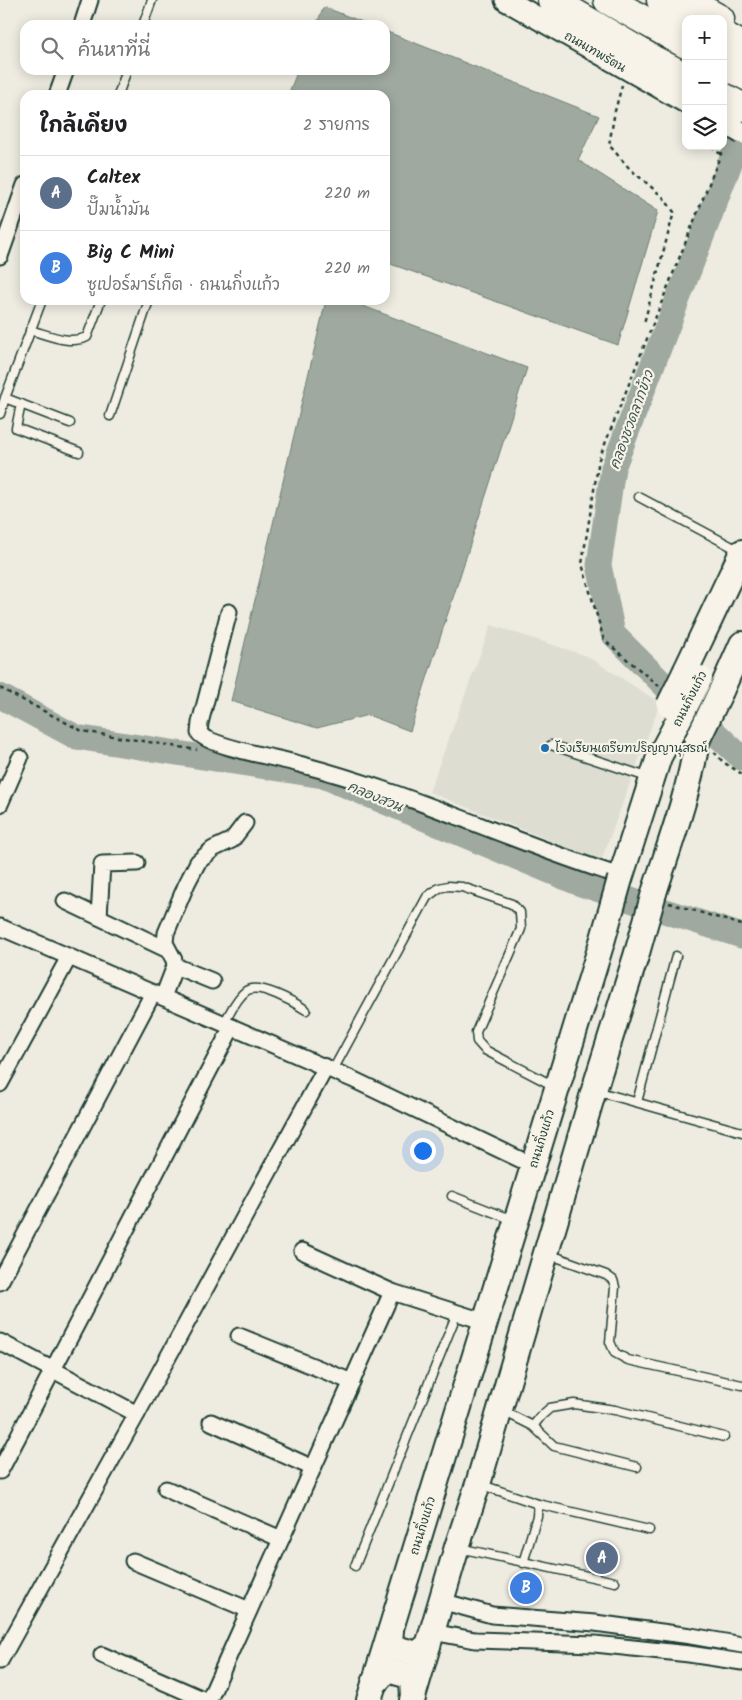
<!DOCTYPE html>
<html lang="th">
<head>
<meta charset="utf-8">
<style>
	:root { --surface:#fff; --page:#f6f6f6; --text:#202124; --muted:#757577; --line:#e0e0e0; --accent:#1f6fb2 }
	body { margin:0; font-family:Kalam,"Playpen Sans Thai",sans-serif; background:var(--page); color:var(--text) }
	.controls { position:absolute; right:15px; top:15px; display:grid; overflow:hidden; border-radius:10px; box-shadow:0 2px 12px #0003 }
	.controls button { width:45px; height:45px; display:grid; place-items:center; padding:0; border:0; border-bottom:1px solid var(--line); background:var(--surface); color:var(--text); font:25px sans-serif }
	.you { position:absolute; left:422px; top:1150px; width:18px; height:18px; margin:-12px; border:4px solid #fff; border-radius:50%; background:#1a73e8; box-shadow:0 0 0 8px #1a73e833 }
	.badge { display:grid; place-items:center; width:32px; height:32px; border-radius:50%; background:var(--accent); color:#fff; font-size:16px; font-weight:700 }
	.pin { position:absolute; translate:-50% -50%; border:2px solid #fff; box-shadow:0 1px 5px #0006 }
	.list { margin:0; padding:0; list-style:none }
	h2 { display:flex; justify-content:space-between; align-items:center; height:65px; margin:0; padding:0 20px; font-size:21px }
	h2 small { font-size:16px; font-weight:400; color:var(--muted) }
	.list li { display:grid; grid-template-columns:32px 1fr auto; gap:15px; align-items:center; box-sizing:border-box; height:75px; padding:0 20px; border-top:1px solid var(--line) }
	.list b { display:block; font-size:19px; white-space:nowrap }
	.list p { margin:0; font-size:16px; white-space:nowrap; color:var(--muted) }
	.list em { font-size:16px; font-style:normal; color:var(--muted) }
	.icon { flex:none; width:28px; height:28px; fill:none; stroke:currentColor; stroke-width:2; stroke-linecap:round; stroke-linejoin:round }
	.map { position:relative; flex:none; width:742px; height:1700px; overflow:hidden }
	.search { position:absolute; background:var(--surface); box-shadow:0 2px 12px #0003; left:20px; top:20px; width:370px; height:55px; display:flex; align-items:center; gap:12px; box-sizing:border-box; padding:0 18px; border-radius:15px; color:var(--muted); font-size:19px }
	.panel { position:absolute; background:var(--surface); box-shadow:0 2px 12px #0003; left:20px; top:90px; width:370px; height:215px; border-radius:15px }
	.map>svg:first-child { display:block }
</style>
</head>
<body>
<div class="map">
<svg width="742" height="1700" viewBox="0 0 742 1700">
	<rect width="100%" height="100%" fill="#eeece1"/>
	<filter id="ink" filterUnits="userSpaceOnUse"><feTurbulence type="fractalNoise" baseFrequency=".02" numOctaves="2"/><feDisplacementMap in="SourceGraphic" scale="10" xChannelSelector="R" yChannelSelector="G"/><feConvolveMatrix kernelMatrix="1 2 1 2 8 2 1 2 1" color-interpolation-filters="sRGB"/></filter>
	<g filter="url(#ink)">
		<path fill="#ddddd2" d="M491,625l96,31 73,47 -59,158 -172,-69z"/>
		<g fill="#9fa99f" stroke="#6c7e74">
			<path d="M324,7l46,18h-54z"/>
			<path d="M385,31l214,85 -21,44 80,51 -40,134 -233,-83v-167h-97l10,-25h87z"/>
			<path d="M326,300h21l180,68 -117,363 -42,-16 -51,13 -86,-27z"/>
		</g>
		<g fill="none" stroke-linecap="round" stroke-linejoin="round">
			<g stroke="#9fa99f" stroke-width="25">
				<path d="M742,132l-129,336 -14,97 14,69 57,57 72,67"/>
				<path d="M0,696l76,41 247,39 255,107 164,53"/>
			</g>
			<defs>
				<g id="lane">
					<path d="M143,25l9,-25"/>
					<path d="M118,95l9,-25"/>
					<path d="M30,330c19,5 39,15 57,7l14,-37"/>
					<path d="M5,398l65,25"/>
					<path d="M21,404l-5,24 63,24"/>
					<path d="M0,414l5,-16 37,-98"/>
					<path d="M110,416l39,-116"/>
					<path d="M639,497l101,54"/>
					<path d="M551,745l99,33"/>
					<path d="M224,1023c6,-9 12,-25 22,-32 13,-9 48,11 60,19"/>
					<path d="M333,1070l94,-173 12,-9 9,-2 14,1 50,17 8,8 1,17 -45,103 1,9 8,9 69,36"/>
					<path d="M596,1091l146,41"/>
					<path d="M637,1102l39,-146"/>
					<path d="M452,1196l61,24"/>
					<path d="M548,1254l58,21 7,5 2,7 -5,55 5,11 13,7 114,25"/>
					<path d="M503,1411l30,15 21,20 83,21"/>
					<path d="M533,1426l8,-10 9,-8 24,-4 41,6 109,27"/>
					<path d="M482,1485l56,19 -1,12 -14,47"/>
					<path d="M538,1504l111,26"/>
					<path d="M459,1548l156,34"/>
					<path d="M355,1566l102,-253"/>
				</g>
				<g id="street">
					<path d="M82,25l8,-25"/>
					<path d="M57,95l9,-25"/>
					<path d="M0,256l25,-71"/>
					<path d="M229,612l-29,111 -1,10c11,14 80,25 100,31 110,28 213,78 321,112"/>
					<path d="M0,804l20,-46"/>
					<path d="M65,901l103,49"/>
					<path d="M99,917l3,-53 35,-1"/>
					<path d="M0,927l352,152 182,87"/>
					<path d="M175,966l37,15"/>
					<path d="M163,997l12,-31 -1,-6 -9,-17 1,-10 21,-50 11,-21 15,-13 19,-9 13,-17"/>
					<path d="M0,1084l69,-127"/>
					<path d="M302,1251l90,41"/>
					<path d="M0,1282l153,-289"/>
					<path d="M239,1336l113,46"/>
					<path d="M0,1342l137,72"/>
					<path d="M211,1422l102,46"/>
					<path d="M0,1471l232,-444"/>
					<path d="M166,1489l115,50"/>
					<path d="M133,1561l116,49"/>
					<path d="M441,1601l51,14 103,8 96,13 51,9"/>
					<path d="M432,1632l43,8 120,4 94,10 53,8"/>
					<path d="M102,1655l103,45"/>
					<path d="M0,1661l137,-247 189,-347"/>
					<path d="M209,1700l183,-408 94,30"/>
				</g>
				<path id="secondary" d="M506,0l180,102"/>
				<g id="primary">
					<path d="M686,670l56,-118"/>
					<path d="M721,691l21,-47"/>
					<path d="M620,879l39,-122 16,-30"/>
					<path d="M654,893c16,-50 35,-100 43,-152"/>
					<path d="M391,1630l-1,13 2,4 25,7 11,-9"/>
					<path d="M374,1684l13,-14 22,6 3,3 1,19"/>
					<path d="M369,1700l233,-758"/>
					<path d="M412,1700l45,-153 21,-63 116,-394 43,-137"/>
				</g>
				<g id="highway">
					<path d="M552,0l100,59 34,18"/>
					<path d="M608,0l78,44"/>
					<path d="M661,0l33,19"/>
					<path d="M685,0l35,19"/>
					<path d="M723,35l19,11"/>
					<path d="M723,65l19,11"/>
				</g>
			</defs>
			<use href="#lane" stroke="#1f3d34" stroke-width="11"/>
			<use href="#street" stroke="#1f3d34" stroke-width="19"/>
			<use href="#secondary" stroke="#1f3d34" stroke-width="25"/>
			<use href="#primary" stroke="#1f3d34" stroke-width="28"/>
			<use href="#highway" stroke="#1f3d34" stroke-width="31"/>
			<g stroke="#1f3d34" stroke-width="2.5" stroke-dasharray="4 4" stroke-linecap="butt">
				<path d="M622,85l-7,26 -6,34 21,24 33,28 11,15 -30,111"/>
				<path d="M712,146l9,9"/>
				<path d="M659,686l-55,-46 -22,-76 17,-105 127,-318"/>
				<path d="M0,688l82,43 115,19"/>
				<path d="M714,752l9,10 19,12"/>
				<path d="M669,903l73,22"/>
			</g>
			<use href="#lane" stroke="#f7f3e8" stroke-width="8"/>
			<use href="#street" stroke="#f7f3e8" stroke-width="15"/>
			<use href="#secondary" stroke="#f7f3e8" stroke-width="21"/>
			<use href="#primary" stroke="#f7f3e8" stroke-width="24"/>
			<use href="#highway" stroke="#f7f3e8" stroke-width="28"/>
			<defs>
				<path id="secondary-bridge" d="M723,122l19,11"/>
				<g id="primary-bridge">
					<path d="M669,705l17,-35"/>
					<path d="M675,727l25,-49"/>
					<path d="M697,741l24,-50"/>
					<path d="M602,942l18,-63"/>
					<path d="M637,953l17,-60"/>
				</g>
				<path id="highway-bridge" d="M723,97l19,10"/>
			</defs>
			<use href="#secondary-bridge" stroke="#1f3d34" stroke-width="25" stroke-linecap="butt"/>
			<use href="#primary-bridge" stroke="#1f3d34" stroke-width="28" stroke-linecap="butt"/>
			<use href="#highway-bridge" stroke="#1f3d34" stroke-width="31" stroke-linecap="butt"/>
			<use href="#secondary-bridge" stroke="#f7f3e8" stroke-width="21"/>
			<use href="#primary-bridge" stroke="#f7f3e8" stroke-width="24"/>
			<use href="#highway-bridge" stroke="#f7f3e8" stroke-width="28"/>
		</g>
	</g>
	<circle fill="#1f6fb2" stroke="#f7f3e8" stroke-width="2" cx="545" cy="748" r="5"/>
	<g text-anchor="middle" dominant-baseline="central" stroke-width="4.5" stroke-linejoin="round" paint-order="stroke">
		<g font-size="12" fill="#1f3d34" stroke="#f7f3e8">
			<text transform="translate(595 52) rotate(30)">ถนนเทพรัตน</text>
			<text transform="translate(690 699) rotate(-63)">ถนนกิ่งแก้ว</text>
			<text transform="translate(542 1139) rotate(-73)">ถนนกิ่งแก้ว</text>
			<text transform="translate(423 1526) rotate(-73)">ถนนกิ่งแก้ว</text>
		</g>
		<g font-size="12" fill="#1f3d34" stroke="#f7f3e8" text-anchor="start">
			<text x="555" y="748">โรงเรียนเตรียทปริญญานุสรณ์</text>
		</g>
		<g font-size="14" font-style="italic" fill="#3f584f" stroke="#f7f3e8">
			<text transform="translate(632 420) rotate(-70)">คลองชวดลากข้าว</text>
			<text transform="translate(375 797) rotate(23)">คลองสวน</text>
		</g>
	</g>
</svg>
<div class="controls">
<button>+</button>
<button>−</button>
<button><svg class="icon" aria-label="layers" viewBox="0 0 24 24"><path d="M12 4l9 5-9 5-9-5zM3 14l9 5 9-5"/></svg></button>
</div>
<div class="you"></div>
<div class="pin badge" style="left:602px;top:1558px;background:#5c6f8a">A</div>
<div class="pin badge" style="left:526px;top:1588px;background:#3f7fe0">B</div>
<div class="search"><svg class="icon" aria-label="search" viewBox="0 0 24 24"><circle cx="10" cy="10" r="6"/><path d="M15 15l6 6"/></svg>ค้นหาที่นี่</div>
<section class="panel">
<h2>ใกล้เคียง<small>2 รายการ</small></h2>
<ul class="list">
<li><span class="badge" style="background:#5c6f8a">A</span><div><b>Caltex</b><p>ปั๊มน้ำมัน</p></div><em>220 m</em></li>
<li><span class="badge" style="background:#3f7fe0">B</span><div><b>Big C Mini</b><p>ซูเปอร์มาร์เก็ต · ถนนกิ่งแก้ว</p></div><em>220 m</em></li>
</ul>
</section>
</div>
</body>
</html>
